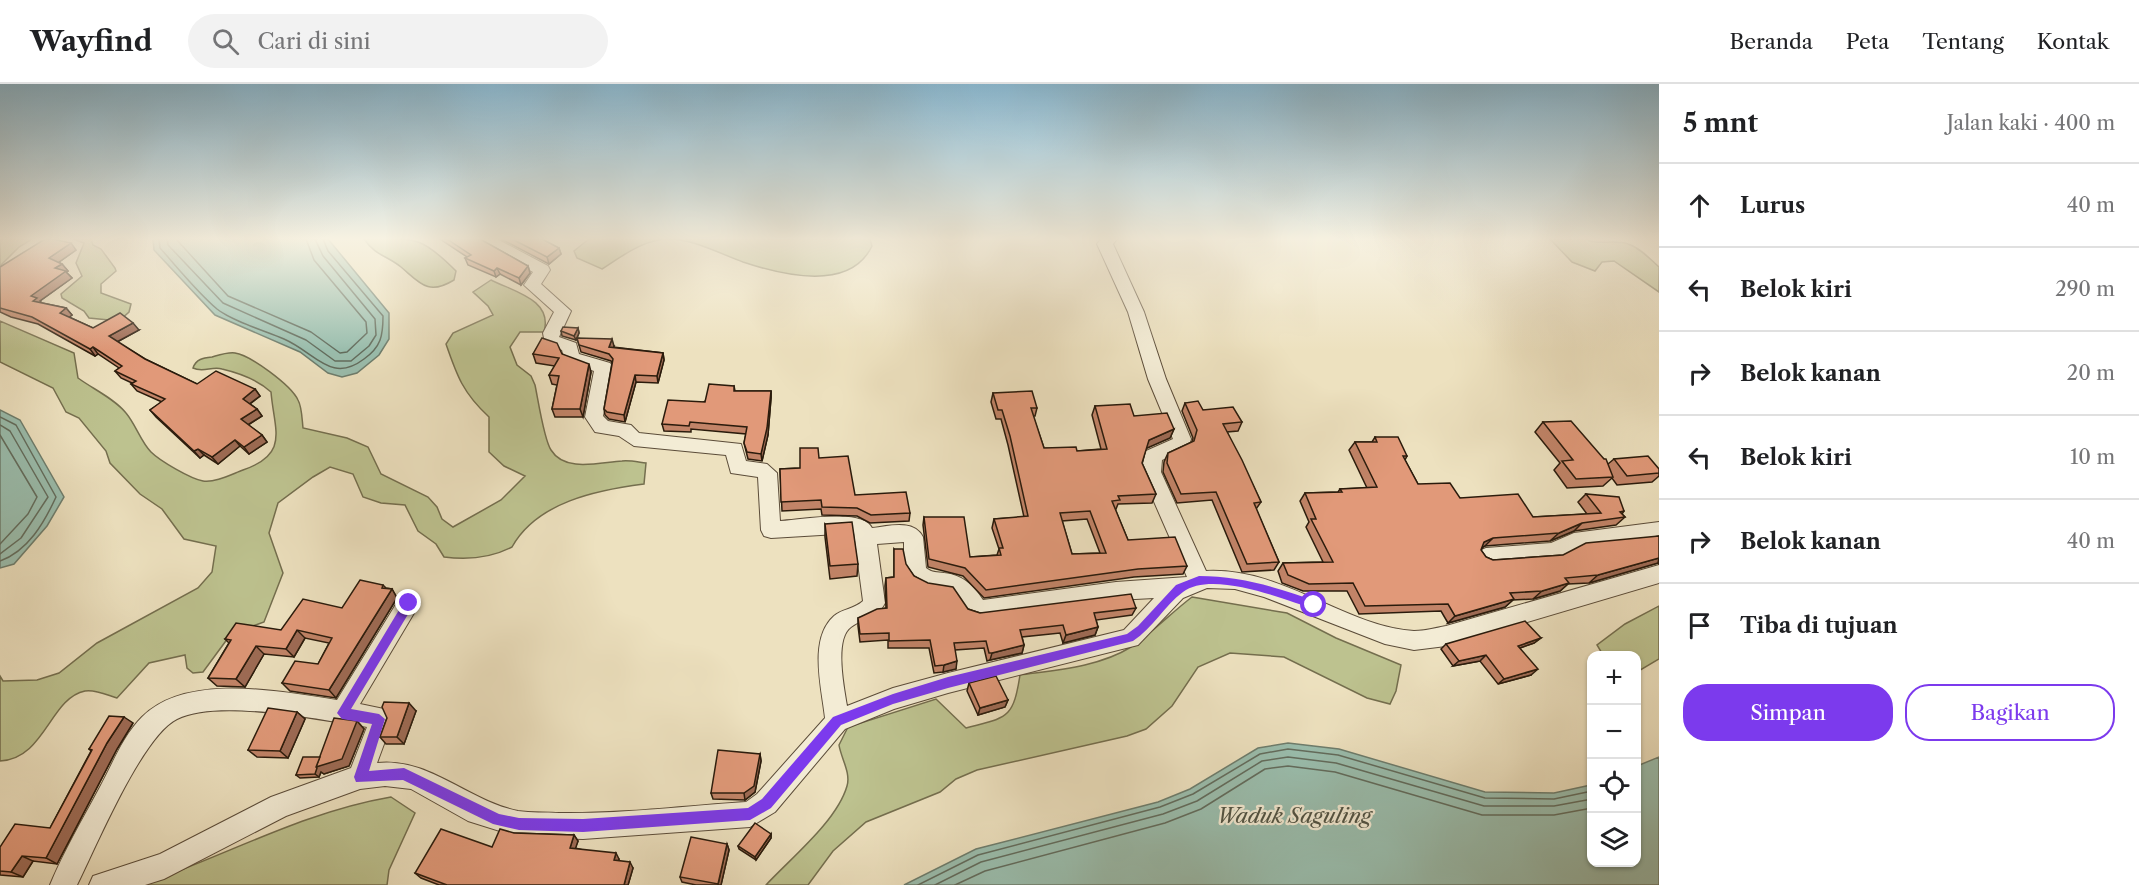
<!DOCTYPE html>
<html lang="id">
<head>
<meta charset="utf-8">
<style>
	:root { --surface:#fff; --page:#f2f2f2; --text:#202124; --muted:#757577; --line:#e0e0e0; --accent:#7c3aed }
	body { margin:0; font-family:"Libre Caslon Text",serif; background:var(--page); color:var(--text) }
	.controls { position:absolute; right:18px; bottom:18px; display:grid; overflow:hidden; border-radius:12px; box-shadow:0 2px 4px #0004 }
	.controls button { width:54px; height:54px; display:grid; place-items:center; padding:0; border:0; border-bottom:2px solid var(--line); background:var(--surface); color:var(--text); font:30px sans-serif }
	.stop { position:absolute; width:18px; height:18px; margin:-14px; border:4px solid #7c3aed; border-radius:50%; background:#fff }
	.stop.end { background:#7c3aed; border-color:#fff; box-shadow:0 2px 6px #0008 }
	.list { margin:0; padding:0; list-style:none }
	h2 { display:flex; justify-content:space-between; align-items:center; height:78px; margin:0; padding:0 24px; font-size:26px }
	h2 small { font-size:20px; font-weight:400; color:var(--muted) }
	.list li { display:grid; grid-template-columns:39px 1fr auto; gap:18px; align-items:center; box-sizing:border-box; height:84px; padding:0 24px; border-top:2px solid var(--line) }
	.list b { display:block; font-size:22px; white-space:nowrap }
	.list em { font-size:20px; font-style:normal; color:var(--muted) }
	.actions { display:flex; gap:12px; padding:18px 24px }
	.actions a { flex:1; padding:14px 0; border:2px solid var(--accent); border-radius:24px; text-align:center; font-size:21px; color:var(--accent) }
	.actions .main { background:var(--accent); color:#fff }
	.icon { flex:none; width:33px; height:33px; fill:none; stroke:currentColor; stroke-width:2; stroke-linecap:round; stroke-linejoin:round }
	.map { position:relative; flex:none; width:1659px; height:801px; overflow:hidden }
	header { display:flex; align-items:center; gap:36px; box-sizing:border-box; height:84px; padding:0 30px; background:var(--surface); border-bottom:2px solid var(--line) }
	header strong { font-size:28px }
	nav { display:flex; gap:33px; margin-inline-start:auto; font-size:21px }
	.search { width:420px; height:54px; background:var(--page); display:flex; align-items:center; gap:15px; box-sizing:border-box; padding:0 21px; border-radius:33px; color:var(--muted); font-size:22px }
	main { display:flex }
	aside { flex:1; background:var(--surface) }
	.map>svg:first-child { display:block }
</style>
</head>
<body>
<header>
<strong>Wayfind</strong>
<div class="search"><svg class="icon" aria-label="search" viewBox="0 0 24 24"><circle cx="10" cy="10" r="6"/><path d="M15 15l6 6"/></svg>Cari di sini</div>
<nav><a>Beranda</a><a>Peta</a><a>Tentang</a><a>Kontak</a></nav>
</header>
<main>
<div class="map">
<svg width="1659" height="801" viewBox="0 0 1659 801">
	<rect width="100%" height="100%" fill="#ede1bf"/>
	<filter id="stains"><feTurbulence type="fractalNoise" baseFrequency=".00333" numOctaves="4"/><feColorMatrix values="0 0 0 0 .2 0 0 0 0 .09 0 0 0 0 .02 0 0 0 .5 -.17"/></filter>
	<radialGradient id="worn" r=".72"><stop offset=".6" stop-color="#630" stop-opacity="0"/><stop offset="1" stop-color="#630" stop-opacity=".3"/></radialGradient>
	<g fill="#bdc28f" stroke="#746e4e" stroke-width="1.5">
		<path d="M4,155h28l-13,8 -19,19v-26z"/>
		<path d="M73,155h18l2,6 8,4 14,19 1,3 -15,13v9l30,11 -2,8 -10,9 -30,-3 -5,-7 -22,-13 -1,-4 21,-18 -6,-13 8,-20z"/>
		<path d="M364,155c51,0 55,-5 92,32l-2,9c-26,16 -34,3 -53,-13 -15,-12 -25,-11 -37,-28z"/>
		<path d="M589,155h281l2,7c-22,46 -90,29 -129,16 -22,-8 -46,-21 -70,-23 -26,-2 -51,17 -71,30l-25,-11 -3,-7z"/>
		<path d="M1550,155h36c11,7 29,0 42,5 11,3 22,15 31,23v25l-45,-31 -12,1 -7,9 -23,-9z"/>
		<path d="M491,196c24,12 62,20 53,52h-24l-10,15 7,18 14,11 4,9c3,14 9,55 16,65 14,23 50,12 71,11 7,-1 16,1 24,2l-2,21c-47,6 -107,18 -132,63 -21,11 -45,13 -68,10l-8,-13 -18,-13 -13,-26 -24,-2 -18,-6 -10,-23 -23,-7 -17,10 -35,26 -9,30 14,40 -19,49 -33,12 -28,38 -10,1 -6,-5 -2,-13 -36,8 -32,35c-10,-3 -22,-9 -32,-7 -35,7 -40,68 -85,70v-85l3,5 34,-1 22,-7 38,-30 101,-55 14,-16 4,-26 -32,-7 -22,-30 -22,-15 -30,-31 -4,-12 -27,-33 -13,-6 -13,-24 -53,-26v-41l74,32 4,25c15,11 37,21 48,35 10,12 15,29 25,39 9,9 40,27 52,29 12,2 29,-7 40,-11 47,-16 31,-40 28,-78 -13,-12 -32,-19 -49,-23 -10,-3 -19,4 -29,-1 3,-9 10,-10 19,-11 7,-2 16,-5 23,-4 15,2 56,32 63,47 4,7 4,19 5,28l44,10 21,9 13,27 47,23 9,10 5,12 11,8 48,-27 24,-24 -21,-10 -15,-14v-35c-26,-24 -32,-41 -43,-73l7,-11 40,-18 -5,-9 -15,-14z"/>
		<path d="M1192,513l95,16 49,25 65,27 -5,26 -6,13 -23,-6 -83,-41 -54,-4 -32,14 -26,39 -26,23 -19,7 -150,34 -21,9 -16,13 -74,30 -33,29 -25,34h-42c25,-27 71,-64 81,-99 4,-13 -6,-28 -8,-41l9,-18 88,-28 30,29c41,-11 47,-8 54,-53 36,-5 79,-8 111,-28 22,-15 40,-34 61,-50z"/>
		<path d="M1659,522v53l-22,13 -1,-16 -33,-1 -6,-10 28,-21z"/>
		<path d="M391,713l24,16 -26,57 -2,15h-246c84,-29 162,-73 250,-88z"/>
	</g>
	<g fill="#9abeae" stroke="#6d7d6d" stroke-width="1.5">
		<path d="M153,155h175l61,74v26l-10,16 -22,18 -15,4 -14,-4 -28,-21 -85,-37 -61,-65z"/>
		<path d="M0,326l20,10 44,77 -17,29 -33,38 -14,4z"/>
		<path d="M1288,659l51,6 146,43 69,1 37,-8 1,77h44l1,-96 22,-9v128h-755l72,-36 182,-47 32,-13 68,-41z"/>
	</g>
	<g fill="none" stroke-linecap="round" stroke-linejoin="round">
		<g stroke="#626c5d" stroke-width="1.5">
			<path d="M159,155l1,9c18,20 36,43 57,61 15,12 48,22 67,30 32,14 47,45 80,20 17,-12 19,-23 19,-43l-55,-65 -5,-12"/>
			<path d="M167,155l1,6 55,58 83,37 29,21h16l18,-15 7,-11 -1,-16 -52,-63 -8,-17"/>
			<path d="M176,155l52,57 83,36 29,21 7,-1 20,-19 -1,-11 -52,-62 -8,-21"/>
			<path d="M0,333l16,8 40,72c-12,26 -28,54 -56,64"/>
			<path d="M0,341l10,6 38,66 -27,41 -21,16"/>
			<path d="M0,351l37,62 -9,17 -28,30"/>
			<path d="M918,801l60,-30 182,-48 33,-13 67,-40 28,-5 50,6 147,43 69,1 38,-8"/>
			<path d="M935,801l46,-23 182,-48 34,-13 65,-40 26,-4 48,6 148,43h70l38,-7"/>
			<path d="M955,801l30,-14 180,-48 36,-14 64,-40 23,-3 47,6 147,43h72l38,-7"/>
		</g>
		<defs>
			<g id="minor">
				<path d="M479,155h18l51,27 2,4 -9,14 30,27 -12,26 17,6 3,11 31,9 3,4 -10,49 5,5 23,4 8,8 102,11 5,17 21,3 10,9 3,48c22,-1 82,-13 92,7 17,-2 42,-9 51,9l3,31c6,5 11,4 18,5 19,2 29,12 39,27l133,-18 71,-5 -46,-105 5,-21 27,-12 -25,-60 -20,-67 -31,-68 4,-5h16l-4,5 31,68 22,67 25,60 -3,10 -26,11 -1,12 45,99c77,-4 137,55 208,60 11,0 21,-3 32,-5l213,-61v18l-213,63 -32,4 -29,-6 -121,-47 -29,-8 -28,-1 -24,10 -45,47 -190,48 -54,16 -49,20 -70,83 -25,15 -167,12 -64,-2 -51,-16 -57,-32 -26,-3 -25,3 -74,27 -122,63 -19,6h-56l4,-9 67,-22 111,-57 80,-29 16,-41c-46,-7 -149,-29 -190,-8 -35,17 -81,128 -100,166h-27c14,-34 33,-66 50,-98 13,-24 23,-51 42,-70 45,-45 139,-25 195,-17l64,-104 8,-2 8,2 3,7 -60,101 24,5 7,16 -14,38c52,-6 91,38 141,48 13,2 27,1 41,2 62,1 125,-7 187,-11l11,-8 68,-76c-3,-29 -17,-79 9,-102 8,-7 20,-7 29,-15l-9,-68 -83,5 -7,-2 -3,-6 -3,-53 -27,-4 -5,-18 -92,-9 -15,-10 -24,-4 -10,-15 9,-46 -29,-10 -3,-11 -17,-6 -2,-11 11,-21 -30,-27 9,-13 -52,-30zM904,458c0,21 -1,41 24,47 9,2 17,1 25,4l15,22 11,4 137,-19 38,-2 -30,32 -176,43 -55,15 -46,18c-3,-18 -13,-67 4,-79 14,-10 25,-7 34,-24l-8,-59z"/>
				<path d="M1659,438v16l-82,11 -23,11 -68,6 -7,-3 -3,-6 3,-6 7,-3 65,-5 23,-10z"/>
			</g>
		</defs>
		<use href="#minor" stroke="#5b4c39" stroke-width="2"/>
		<use href="#minor" fill="#f3ecd5" fill-rule="evenodd"/>
	</g>
	<g fill="#c28468" stroke="#2a1b0c" stroke-width="1.5" fill-rule="evenodd">
		<path d="M440,155h40l48,27 2,7 -9,12 -21,-11 -4,3 -28,-12 -3,-7 2,-1z"/>
		<path d="M501,155h41l17,9 2,6 -12,10z"/>
		<path d="M76,166l-17,12 3,2 6,7 -2,1 6,6 -32,23 2,2 24,5 6,7 -3,2 24,11 46,2 -22,12 28,17 52,25 58,5 5,7 -10,8 7,5 5,7 -14,9 14,10 5,7 -18,12 -9,-8 -22,18 -14,-9 -4,3 -44,-41 -6,-7 12,-8 -25,-11 -6,-7 1,-1 -11,-5 -6,-7 4,-3 -21,-14 -3,2 -57,-32 -27,-7 -11,-5v-45z"/>
		<path d="M578,244l1,5 -2,5 37,8 -1,1 50,6 1,7 -6,23 -22,-1 -11,40 -16,-3 -4,-4 -1,-6 8,-46 -1,-2 -30,-9 -4,-14 -1,2 -14,-4 -1,-5z"/>
		<path d="M533,270h29l29,18 -8,45h-28l-3,-8 5,-24 -5,-1 -3,-9 6,-9 -19,-3z"/>
		<path d="M734,302l1,5h36v7l-3,37 -6,26 -14,-2 -4,-16 2,-9 -55,-5v3l-27,-1 -2,-7z"/>
		<path d="M993,309l44,15 -2,8h-2l11,32 33,3 24,-2 -9,-34 3,-9 39,10 40,13 -4,9 -24,10 -4,15 14,31 -4,9 -34,1 -2,5h-1l13,31 59,26 -4,8 -49,3 -150,21 -21,-22 -35,-9 -5,-42 1,-8 46,40 27,-2 2,-6 -7,-21 2,-9 30,-2 -16,-72 -7,-26h-5l-5,-17zM1087,435l13,34 -28,1 -10,-33z"/>
		<path d="M1185,319l18,7 39,12 -4,9 -11,1 34,70 -5,7 23,53 -5,8 -32,2 -30,-72 -35,3 -14,-31 1,-10 4,-9 24,-11 1,-4 -11,-27z"/>
		<path d="M1543,338l61,37 4,5 6,-5 45,10v7l-7,6 -35,3 -5,-7 -9,8 -36,2 -13,-18 6,-7 -25,-31z"/>
		<path d="M1375,353l32,19 -2,4 13,24 42,14 73,19 54,-3 -9,-12 8,-8 38,17 -2,3 3,3 -9,8 -42,6 -24,10 -65,5 -2,1 -2,3 5,7 7,3 70,-5 96,-19v28l-1,-1 -69,20 -21,1 -8,7 -27,8 -20,1 -8,7 -57,16 -7,-12 -82,3 -12,-23h-44l-21,-8 -4,-12 5,-8 40,-1 -17,-35 3,-5 -9,-21 5,-8 33,-1 2,-3 27,-1 -18,-38 6,-8h17z"/>
		<path d="M819,374l36,37 55,18 -1,8 -39,2 -13,-7 -35,-1 -1,-6 -39,2 -2,-42 20,-1z"/>
		<path d="M825,440l33,40 -1,12 -27,3 -5,-42z"/>
		<path d="M894,465l20,27 54,33 12,4 156,-5 -4,7 -36,5 2,7 -3,8 -32,8 -3,-10 -38,4 2,8 -2,8 -32,7 -3,1 -3,-13 -29,2 1,19 -13,3 -9,1 -5,-25h-41v-8l-28,2 -2,-16v-8l28,-10 -1,-22 1,-8 8,-1z"/>
		<path d="M383,501l3,3 6,1 5,9 -61,100 -46,-7 -8,-8 36,-19 11,-21 -24,-5 -11,19 -30,-3 -19,33 -28,-1 -9,-8 21,-35 -4,-4 56,-9 61,-22z"/>
		<path d="M1541,554l-7,5 -14,5 11,27 -33,9 -18,-23 -27,5 -12,-17 5,-5z"/>
		<path d="M969,599l39,17 -3,7 -27,8 -11,-24z"/>
		<path d="M416,627l-12,33h-18l-6,-7 7,-19z"/>
		<path d="M297,628l8,7 -17,39 -31,-1 -9,-7z"/>
		<path d="M357,637l7,8 -15,37 -25,8 -3,-2 -2,5 -19,1 -4,-3 24,-18z"/>
		<path d="M133,639l-16,26 -60,115 -24,-3 -10,16 -23,-2v-28l50,-19 41,-77 -2,-2z"/>
		<path d="M760,670l1,7 -6,31 -10,8 -32,-1 -2,-6z"/>
		<path d="M514,749l60,2 4,6 -3,7 44,11v2l14,7 -5,17h-189l-18,-7 -6,-5 77,-26z"/>
		<path d="M771,750v4l-15,22 -17,-11 -1,-3z"/>
		<path d="M727,760l2,6 -8,35h-25l-14,-3 -2,-5z"/>
	</g>
	<g fill="#9e6b55" stroke="#2a1b0c" stroke-width="1.5">
		<path d="M71,159l5,7 -21,15 -6,-7z"/>
		<path d="M559,164l2,6 -12,10 -2,-7z"/>
		<path d="M62,180l6,7 -2,1 6,6 -32,23 3,4 -10,-4 -2,-5 24,-28z"/>
		<path d="M528,182l2,7 -9,12 -2,-7z"/>
		<path d="M497,184l3,6 -4,3 -2,-6z"/>
		<path d="M66,224l6,7 -6,5 -6,-7z"/>
		<path d="M133,239l6,7 -24,13 -6,-7z"/>
		<path d="M578,244l1,5 -3,7 -2,-4z"/>
		<path d="M612,255l2,7 -3,8 -2,-7z"/>
		<path d="M93,263l5,7 -3,2 -5,-7z"/>
		<path d="M663,269l1,7 -6,23 -1,-7z"/>
		<path d="M589,280l2,8 -8,45 -3,-8z"/>
		<path d="M635,291l1,7 -11,40 -1,-7z"/>
		<path d="M255,305l5,7 -12,9 -5,-6z"/>
		<path d="M771,307v7l-3,37 -6,26 -1,-7z"/>
		<path d="M257,325l5,7 -16,10 -5,-7z"/>
		<path d="M1174,345l-4,9 -25,11 4,-9z"/>
		<path d="M262,351l5,7 -18,12 -5,-7z"/>
		<path d="M235,356l5,6 -22,18 -6,-7z"/>
		<path d="M198,365l6,6 -4,3 -6,-7z"/>
		<path d="M1582,439l-8,8 -24,10 9,-8z"/>
		<path d="M1493,454l-8,8 -8,4 7,-8z"/>
		<path d="M1659,474l-1,5 -69,20 9,-8z"/>
		<path d="M1569,499l-9,8 -27,8 9,-8z"/>
		<path d="M392,505l5,9 -61,100 -7,-8z"/>
		<path d="M1514,515l-9,8 -57,16 7,-7z"/>
		<path d="M1098,543l-3,8 -32,8 3,-8z"/>
		<path d="M297,546l8,8 -11,19 -8,-8z"/>
		<path d="M1541,554l-7,5 -23,8 7,-5z"/>
		<path d="M1024,561l-2,8 -32,7 2,-7z"/>
		<path d="M256,562l8,8 -19,33 -9,-8z"/>
		<path d="M1486,571l-6,6 -27,5 6,-5z"/>
		<path d="M957,577l-1,8 -13,3 1,-7z"/>
		<path d="M1538,585l-7,6 -33,9 6,-5z"/>
		<path d="M1008,616l-3,7 -27,8 2,-7z"/>
		<path d="M409,619l7,8 -12,33 -7,-7z"/>
		<path d="M297,628l8,7 -17,39 -8,-7z"/>
		<path d="M124,633l9,6 -16,26 -60,115 -11,-6 61,-115z"/>
		<path d="M357,637l7,8 -15,37 -25,8 -3,-2 -2,5 -4,-3 1,-7z"/>
		<path d="M760,670l1,7 -6,31 -10,8 -1,-7z"/>
		<path d="M771,750v4l-15,22 -1,-3z"/>
		<path d="M574,751l4,6 -4,12 -4,-5z"/>
		<path d="M727,760l2,6 -8,35h-3z"/>
		<path d="M616,769l3,6 -2,6 -3,-5z"/>
		<path d="M22,772l11,5 -10,16 -12,-5z"/>
		<path d="M630,778l3,6 -5,17h-4z"/>
	</g>
	<g fill="#e19979" stroke="#2a1b0c" stroke-width="1.5" fill-rule="evenodd">
		<path d="M45,155h8l18,4 -22,15 13,6 -7,4 11,3 -35,25 6,2 -4,3 33,7 -6,5 33,15 27,-15 13,10 -24,13 36,23 52,25 19,-13 39,18 -12,10 14,10 -16,10 21,16 -18,12 -9,-7 -23,17 -14,-8 -4,2 -44,-41 15,-11 -34,-15 5,-3 -21,-10 7,-5 -29,-19 -3,2 -58,-32 -32,-9v-41z"/>
		<path d="M447,155h33l48,27 -9,12 -22,-10 -3,3 -29,-13 6,-3z"/>
		<path d="M512,155h30l17,9 -12,9z"/>
		<path d="M563,243l15,1 -4,8 -13,-5z"/>
		<path d="M542,254l15,5 5,11 27,10 -9,45h-28l7,-33 -10,-1 10,-17 -26,-4z"/>
		<path d="M577,254l35,1 -3,8 54,6 -6,23 -22,-1 -11,40 -17,-3 -3,-3 9,-50 -4,-5 -30,-9z"/>
		<path d="M709,300l25,2v5h37l-4,37 -6,26 -14,-2 -3,-9 3,-16 -57,-5 -1,4 -27,-2 6,-24 37,2z"/>
		<path d="M1032,307l5,17h-6l13,40 32,-1 1,4 30,-2 -12,-43 35,-2 4,12 33,-3 7,16 -25,11 -7,23 14,31 -38,2 2,4 -8,1 16,39 47,-3 12,29 -49,3 -152,21 -21,-22 -36,-9 -5,-42h40l6,40 31,-2 -2,-7h4l-9,-29 34,-3 -18,-80 -8,-26h-4l-5,-17zM1090,427l16,42 -34,1 -12,-41z"/>
		<path d="M1198,317l5,9 30,-3 9,15 -19,2 19,36 19,42 -7,1 25,59 -32,2 -31,-72 -35,2 -14,-31 1,-10 26,-12 3,-11 -12,-27z"/>
		<path d="M1571,337l33,38h2l7,18 -37,2 -14,-18 11,-1 -30,-38z"/>
		<path d="M1375,353h23l9,19h-4l15,28 32,-1 10,15 58,-4 15,23 68,-4 -15,-19 33,3 5,14 -4,1 5,5 -43,6 -23,10 -66,5 -9,4 -3,8 5,7 7,3 70,-5 23,-12 73,-7v22l-61,17 -33,3 4,5 -27,8 -32,2 4,6 -59,17 -7,-12 -83,2 -12,-23 -44,1 -21,-9 -5,-12 50,-1 -22,-43h5l-11,-26 37,-1 -2,-3 37,-2 -22,-45h22z"/>
		<path d="M800,364h18l1,10 29,-2 7,39 51,-3 4,21 -39,2 -14,-7 -35,-1 -1,-7 -40,2 -1,-33 20,-1z"/>
		<path d="M1648,372l11,13v4l-32,3 -13,-17z"/>
		<path d="M852,438l6,42 -28,2 -5,-42z"/>
		<path d="M894,465h9l3,15 8,12 14,7 25,4 15,22 12,4 151,-19 5,14 -42,5 4,14 -32,8 -3,-10 -43,5 4,15 -32,8h-3l-3,-12 -32,2 3,18 -13,4 -9,1 -5,-26 -41,1v-8l-29,1 -2,-16 19,-9 10,-1 -1,-30 8,-1z"/>
		<path d="M360,496l23,5 -1,3 10,1 -63,101 -47,-7 13,-22 23,3 14,-26 -35,-8 -11,19 -30,-3 -20,33 -28,-1 23,-38 -6,-1 11,-16 45,7 22,-31 39,9z"/>
		<path d="M1525,537l16,17 -23,8 20,23 -34,10 -18,-24 -27,6 -13,-17z"/>
		<path d="M996,592l12,24 -28,8 -11,-25z"/>
		<path d="M384,618l25,1 -12,34h-17l7,-19 -5,-11z"/>
		<path d="M268,624l29,4 -17,39 -32,-1z"/>
		<path d="M109,632l15,1 -17,26 -61,115 -24,-2 -11,16 -11,-1v-24l15,-23 35,4 42,-78 -3,-1z"/>
		<path d="M334,634l23,3 -15,38 -26,8z"/>
		<path d="M718,666l42,4 -6,32 -10,7h-33z"/>
		<path d="M303,673h17l-4,10 1,1 -2,6 -19,1z"/>
		<path d="M755,739l16,11 -16,23 -17,-11z"/>
		<path d="M441,745l51,18 8,-18 14,4 60,2 -4,13 46,5 -2,7 16,2 -6,23h-177l-32,-12z"/>
		<path d="M691,753l36,7 -9,40 -38,-7z"/>
	</g>
	<linearGradient id="sky" x2="0" y2="1"><stop stop-color="#89b8d1"/><stop offset="0.58" stop-color="#f7f2e2"/><stop offset="1" stop-color="#f7f2e2" stop-opacity="0"/></linearGradient>
	<rect width="1659" height="267" fill="url(#sky)"/>
	<path fill="#7c3aed" d="M1199,492c42,0 80,12 119,26l2,3 -6,4c-31,-10 -102,-39 -131,-17 -19,14 -30,36 -50,49l-185,47 -55,16 -52,21 -70,83 -21,12 -167,12 -64,-2 -26,-6 -90,-44 -47,2 -2,-5 18,-53 -30,-5 -5,-6 68,-113 4,-2 6,5 -2,3 -62,103 28,5 6,5 -16,52 35,-3 95,46 20,4 64,1 165,-11 14,-9 71,-82 60,-23 55,-17 179,-43 11,-8 38,-41z"/>
	<g text-anchor="middle" dominant-baseline="central" stroke-width="4.5" stroke-linejoin="round" paint-order="stroke">
		<g font-size="21" font-style="italic" fill="#515445" stroke="#f3ecd5">
			<text x="1294" y="731">Waduk Saguling</text>
		</g>
	</g>
	<rect width="100%" height="100%" filter="url(#stains)"/>
	<rect width="100%" height="100%" fill="url(#worn)"/>
</svg>
<div class="controls">
<button>+</button>
<button>−</button>
<button><svg class="icon" aria-label="locate" viewBox="0 0 24 24"><circle cx="12" cy="12" r="6"/><path d="M12 2v4M12 18v4M2 12h4M18 12h4"/></svg></button>
<button><svg class="icon" aria-label="layers" viewBox="0 0 24 24"><path d="M12 4l9 5-9 5-9-5zM3 14l9 5 9-5"/></svg></button>
</div>
<div class="stop" style="left:1314px;top:521px"></div>
<div class="stop end" style="left:409px;top:519px"></div>
</div>
<aside>
<h2>5 mnt<small>Jalan kaki · 400 m</small></h2>
<ul class="list">
<li><svg class="icon" aria-label="ahead" viewBox="0 0 24 24"><path d="M12 20V5M6 11l6-6 6 6"/></svg><div><b>Lurus</b></div><em>40 m</em></li>
<li><svg class="icon" aria-label="left" viewBox="0 0 24 24"><path d="M17 20v-9H6M10 6l-5 5 5 5"/></svg><div><b>Belok kiri</b></div><em>290 m</em></li>
<li><svg class="icon" aria-label="right" viewBox="0 0 24 24"><path d="M7 20v-9h11M14 6l5 5-5 5"/></svg><div><b>Belok kanan</b></div><em>20 m</em></li>
<li><svg class="icon" aria-label="left" viewBox="0 0 24 24"><path d="M17 20v-9H6M10 6l-5 5 5 5"/></svg><div><b>Belok kiri</b></div><em>10 m</em></li>
<li><svg class="icon" aria-label="right" viewBox="0 0 24 24"><path d="M7 20v-9h11M14 6l5 5-5 5"/></svg><div><b>Belok kanan</b></div><em>40 m</em></li>
<li><svg class="icon" aria-label="arrive" viewBox="0 0 24 24"><path d="M6 21V4h12l-3 4 3 4H6"/></svg><div><b>Tiba di tujuan</b></div></li>
</ul>
<div class="actions"><a class="main">Simpan</a><a>Bagikan</a></div>
</aside>
</main>
</body>
</html>
